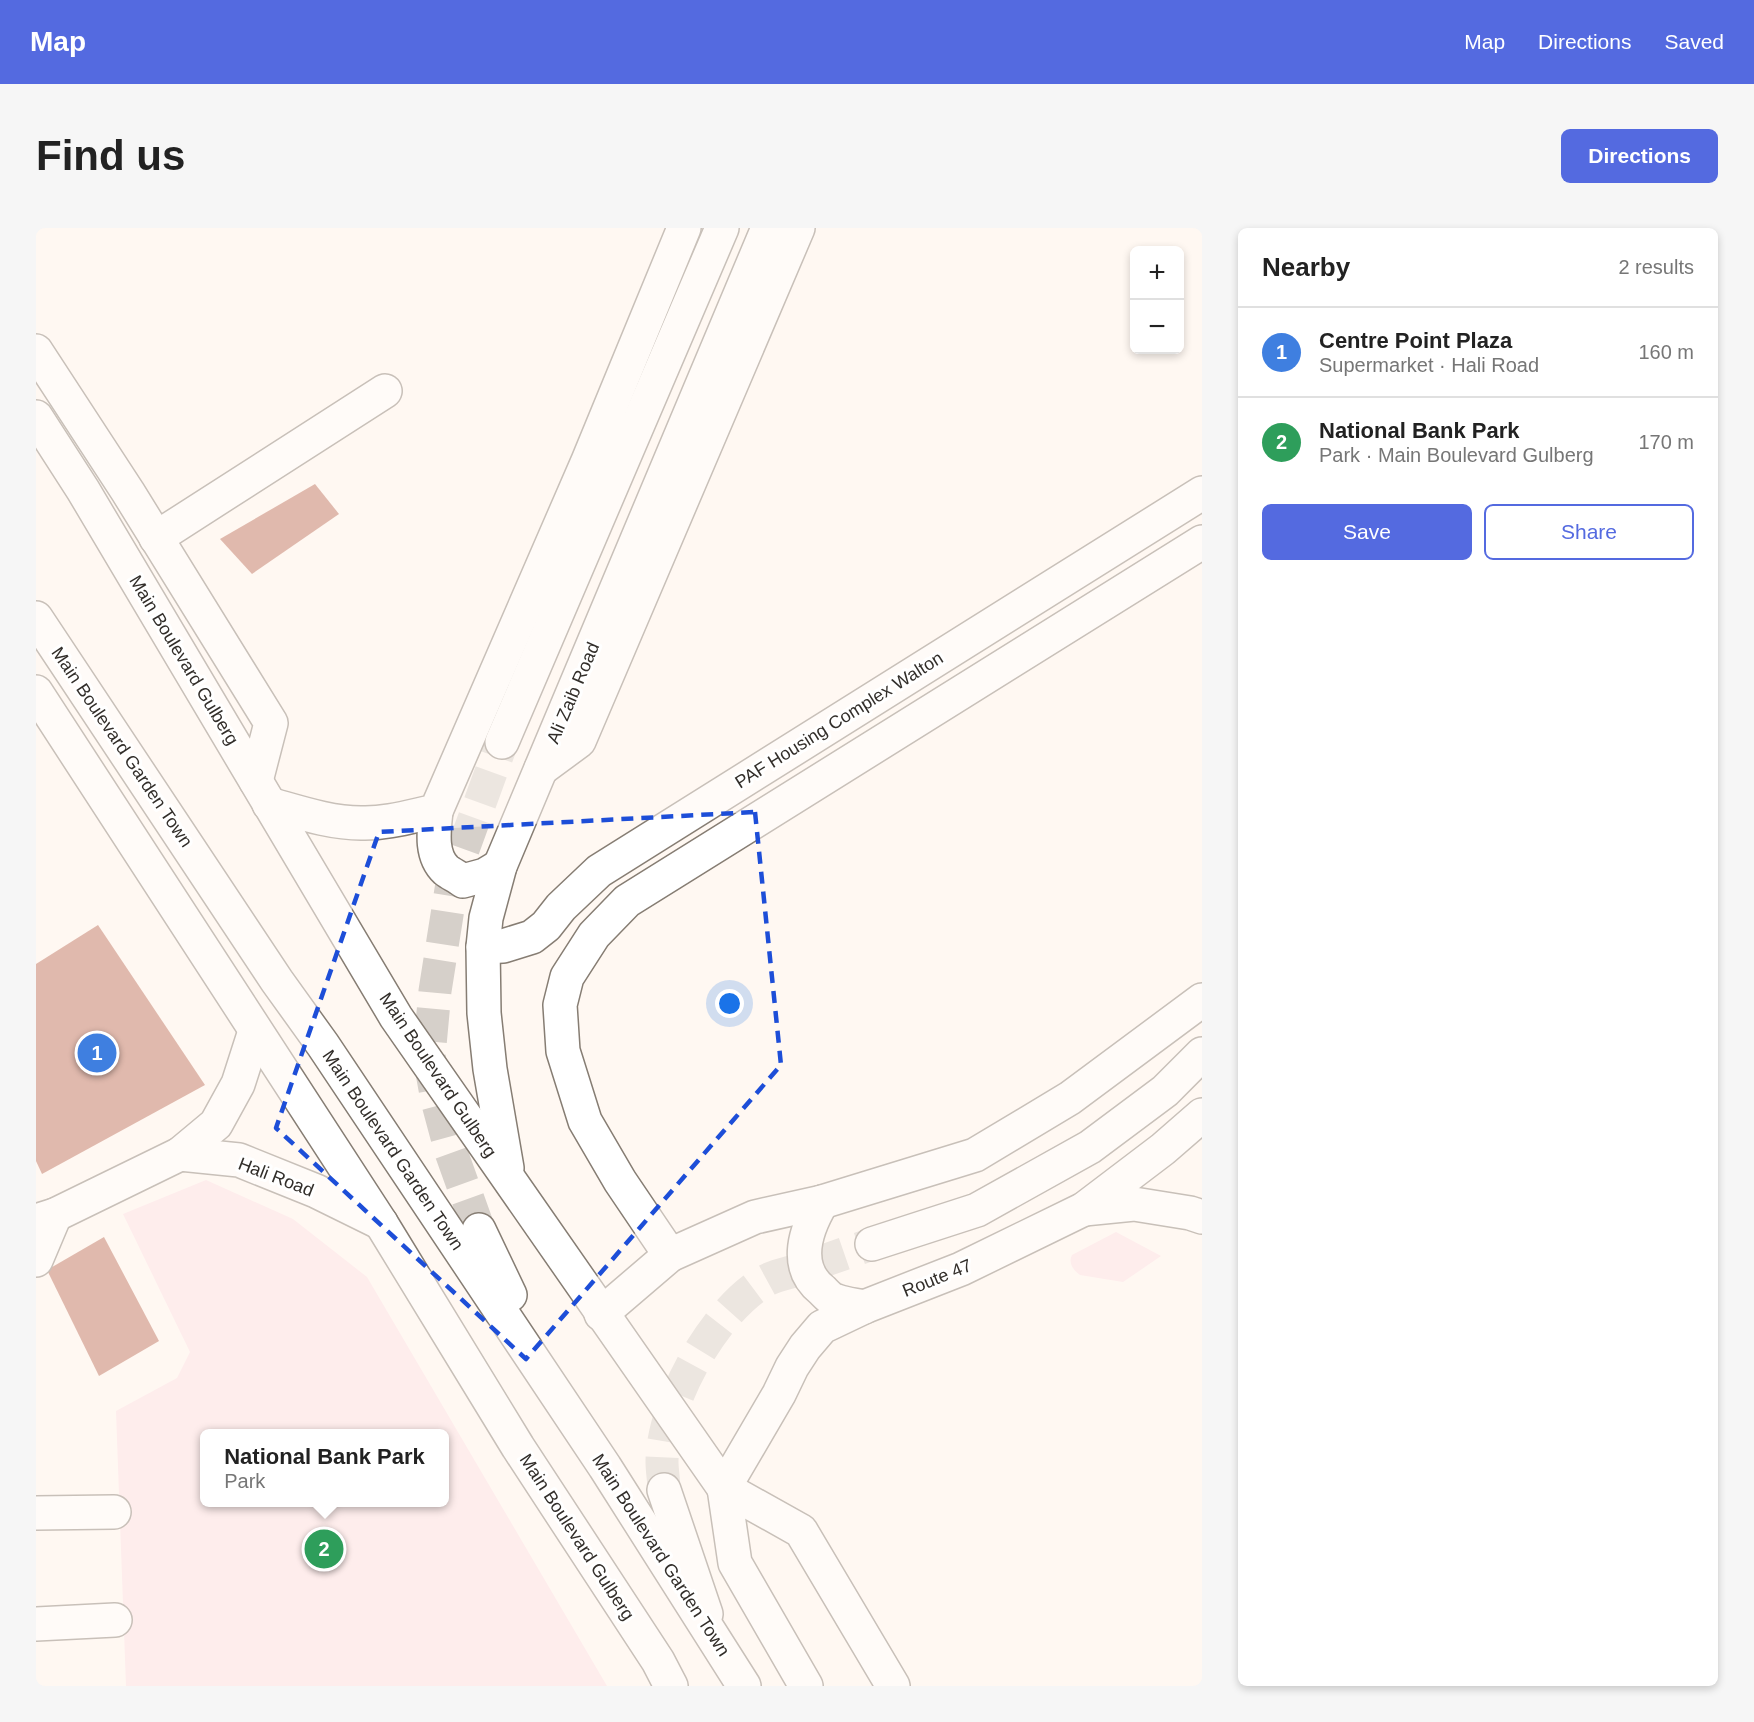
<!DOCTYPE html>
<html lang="en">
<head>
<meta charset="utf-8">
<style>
	:root { --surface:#fff; --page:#f6f6f6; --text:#222; --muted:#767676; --line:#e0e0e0; --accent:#546ae0 }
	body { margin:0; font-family:Helvetica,sans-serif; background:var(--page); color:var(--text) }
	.controls { position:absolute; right:18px; top:18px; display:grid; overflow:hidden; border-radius:9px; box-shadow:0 3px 9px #0003 }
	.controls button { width:54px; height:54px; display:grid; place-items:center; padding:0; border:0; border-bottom:2px solid var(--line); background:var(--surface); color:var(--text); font:30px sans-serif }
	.you { position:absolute; left:694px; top:776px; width:21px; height:21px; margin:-15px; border:4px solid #fff; border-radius:50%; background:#1a73e8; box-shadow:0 0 0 9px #1a73e833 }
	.badge { display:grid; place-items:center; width:39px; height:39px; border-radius:50%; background:var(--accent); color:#fff; font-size:20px; font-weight:700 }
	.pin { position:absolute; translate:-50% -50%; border:3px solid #fff; box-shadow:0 2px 6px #0006 }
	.popup { position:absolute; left:164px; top:1201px; width:249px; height:78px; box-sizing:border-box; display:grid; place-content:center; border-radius:9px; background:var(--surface); filter:drop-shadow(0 2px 4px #0005); font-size:20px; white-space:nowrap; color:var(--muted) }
	.popup b { font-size:22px; color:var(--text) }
	.popup::after { content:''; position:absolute; left:50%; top:100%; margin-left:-12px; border:12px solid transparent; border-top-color:var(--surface) }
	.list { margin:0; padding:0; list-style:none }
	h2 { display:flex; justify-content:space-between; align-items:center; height:78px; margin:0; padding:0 24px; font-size:26px }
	h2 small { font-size:20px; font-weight:400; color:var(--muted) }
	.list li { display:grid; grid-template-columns:39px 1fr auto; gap:18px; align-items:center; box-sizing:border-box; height:90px; padding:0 24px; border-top:2px solid var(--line) }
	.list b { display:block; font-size:22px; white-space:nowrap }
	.list p { margin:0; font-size:20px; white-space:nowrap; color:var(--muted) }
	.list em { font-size:20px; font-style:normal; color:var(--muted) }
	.actions { display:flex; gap:12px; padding:18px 24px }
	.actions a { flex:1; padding:14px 0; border:2px solid var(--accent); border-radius:9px; text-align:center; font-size:21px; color:var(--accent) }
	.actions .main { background:var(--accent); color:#fff }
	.map { position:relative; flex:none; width:1166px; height:1458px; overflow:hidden; border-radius:9px }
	header { display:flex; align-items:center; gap:36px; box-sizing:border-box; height:84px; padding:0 30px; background:var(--accent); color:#fff }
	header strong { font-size:28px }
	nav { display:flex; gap:33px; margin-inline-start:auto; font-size:21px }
	.intro { display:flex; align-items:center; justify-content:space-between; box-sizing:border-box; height:144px; padding:0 36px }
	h1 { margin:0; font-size:42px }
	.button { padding:15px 27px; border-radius:9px; background:var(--accent); color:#fff; font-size:21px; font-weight:700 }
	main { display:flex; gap:36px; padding:0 36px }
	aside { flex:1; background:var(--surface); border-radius:9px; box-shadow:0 3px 9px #0003 }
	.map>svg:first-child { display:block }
</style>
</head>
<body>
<header>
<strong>Map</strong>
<nav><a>Map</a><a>Directions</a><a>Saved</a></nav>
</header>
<div class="intro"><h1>Find us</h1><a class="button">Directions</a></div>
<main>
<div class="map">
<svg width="1166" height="1458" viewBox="0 0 1166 1458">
	<rect width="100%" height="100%" fill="#fff8f2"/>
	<g fill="#fddfe5" fill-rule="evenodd">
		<path d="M170,952l87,39 74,58 240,409h-481l-10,-275 61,-33 13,-26 -67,-138zM168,1206h240v68h-240z"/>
		<path d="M1080,1004l45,24 -38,26 -43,-7c-7,-5 -12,-12 -8,-20z"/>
	</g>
	<g fill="#ba6e59">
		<path d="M279,256l24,30 -87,60 -32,-35z"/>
		<path d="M62,697l107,160 -163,89 -6,-13v-197z"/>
		<path d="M68,1009l55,104 -60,35 -52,-106z"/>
	</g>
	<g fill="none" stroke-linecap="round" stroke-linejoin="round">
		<path stroke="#d6d0ca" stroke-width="33" stroke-dasharray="33 16" stroke-linecap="butt" d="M628,1262c0,-9 -2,-19 -2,-28 0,-58 53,-154 105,-182 9,-5 21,-7 31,-10 24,-9 49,-17 74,-26"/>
		<path stroke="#d6d0ca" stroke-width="33" stroke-dasharray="33 16" stroke-linecap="butt" d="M443,1002l-28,-78 -14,-52 -8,-44 6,-65 18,-114 49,-135"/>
		<defs>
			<g id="minor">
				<path d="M0,123l92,141 143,231 -15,58"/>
				<path d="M120,310l229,-147"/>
				<path d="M505,541l38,-28 219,-513"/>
				<path d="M447,719l20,-1 29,-9 14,-11 15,-19 38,-36 603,-378"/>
				<path d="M144,926l36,-30 22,-40 17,-53"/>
				<path d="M786,974c-16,27 -30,64 0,88 4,4 9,10 15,11 8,3 18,4 27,6"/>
				<path d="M1048,981l50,-5 56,9 12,4"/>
				<path d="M0,993l19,-6 125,-61 59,6 77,31 65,32"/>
				<path d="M836,1016l105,-34 113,-63 75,-56 37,-37"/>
				<path d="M634,1027l-50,-74 -35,-60 -22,-70 -3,-46 7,-28 27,-42 33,-34 575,-359"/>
				<path d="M0,1032l19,-45"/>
				<path d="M565,1086l69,-59 85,-38 67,-15 153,-47 95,-57 132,-98"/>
				<path d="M688,1260l55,-94 13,-27 13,-20 17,-20 42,-20 97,-38 123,-60 79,-60 39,-34"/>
				<path d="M628,1262l42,124"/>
				<path d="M0,1285l78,-1"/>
				<path d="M0,1396l79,-4"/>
			</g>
			<g id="major">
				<path d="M0,189l47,73 313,527 328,471 77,43 92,155"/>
				<path d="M0,390l241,363 46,64 282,422 139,219"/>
				<path d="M0,464l345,531 137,224 140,214 13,25"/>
				<path d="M466,514l220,-514"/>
				<path d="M233,576c29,8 61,19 92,19 25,1 51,-7 75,-12l152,-350 96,-233"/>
				<path d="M400,583c-2,19 -6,44 10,59 5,4 12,7 17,11l22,-6 15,-9"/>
				<path d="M471,940l-17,-99 -6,-56 -1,-66 3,-29 14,-52 268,-638"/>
				<path d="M443,1002l31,65"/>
				<path d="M688,1260l11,75 71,123"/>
			</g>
		</defs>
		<use href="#minor" stroke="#867d73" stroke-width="36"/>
		<use href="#major" stroke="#867d73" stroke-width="36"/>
		<use href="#minor" stroke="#fff" stroke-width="33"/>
		<use href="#major" stroke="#fff" stroke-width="33"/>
	</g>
	<path d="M0 0H1166V1458H0ZM719,584l26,253 -255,294 -250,-231 103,-296z" fill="#fff8f2" fill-opacity=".55" fill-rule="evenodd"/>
	<path fill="none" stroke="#1d4ed8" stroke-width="4.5" stroke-dasharray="12 8" stroke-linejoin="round" d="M719,584l26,253 -255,294 -250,-231 103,-296z"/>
	<g text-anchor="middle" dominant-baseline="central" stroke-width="6" stroke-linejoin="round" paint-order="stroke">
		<g font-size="18" fill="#322e2a" stroke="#fff">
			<text transform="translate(148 432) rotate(59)">Main Boulevard Gulberg</text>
			<text transform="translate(537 465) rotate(-67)">Ali Zaib Road</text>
			<text transform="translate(803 492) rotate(-32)">PAF Housing Complex Walton</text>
			<text transform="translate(86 519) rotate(56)">Main Boulevard Garden Town</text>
			<text transform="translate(402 847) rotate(56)">Main Boulevard Gulberg</text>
			<text transform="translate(357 922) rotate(56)">Main Boulevard Garden Town</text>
			<text transform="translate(240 949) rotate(21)">Hali Road</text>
			<text transform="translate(901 1050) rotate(-22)">Route 47</text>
			<text transform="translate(541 1309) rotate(57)">Main Boulevard Gulberg</text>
			<text transform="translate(625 1327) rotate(57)">Main Boulevard Garden Town</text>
		</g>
	</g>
</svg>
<div class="controls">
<button>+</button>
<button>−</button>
</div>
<div class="you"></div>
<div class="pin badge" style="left:61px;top:825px;background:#3f7fe0">1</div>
<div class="pin badge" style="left:288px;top:1321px;background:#2e9e5b">2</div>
<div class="popup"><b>National Bank Park</b>Park</div>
</div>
<aside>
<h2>Nearby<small>2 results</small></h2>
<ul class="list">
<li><span class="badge" style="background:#3f7fe0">1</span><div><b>Centre Point Plaza</b><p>Supermarket · Hali Road</p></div><em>160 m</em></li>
<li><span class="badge" style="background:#2e9e5b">2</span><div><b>National Bank Park</b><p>Park · Main Boulevard Gulberg</p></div><em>170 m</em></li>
</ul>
<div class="actions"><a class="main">Save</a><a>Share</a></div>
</aside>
</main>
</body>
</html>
